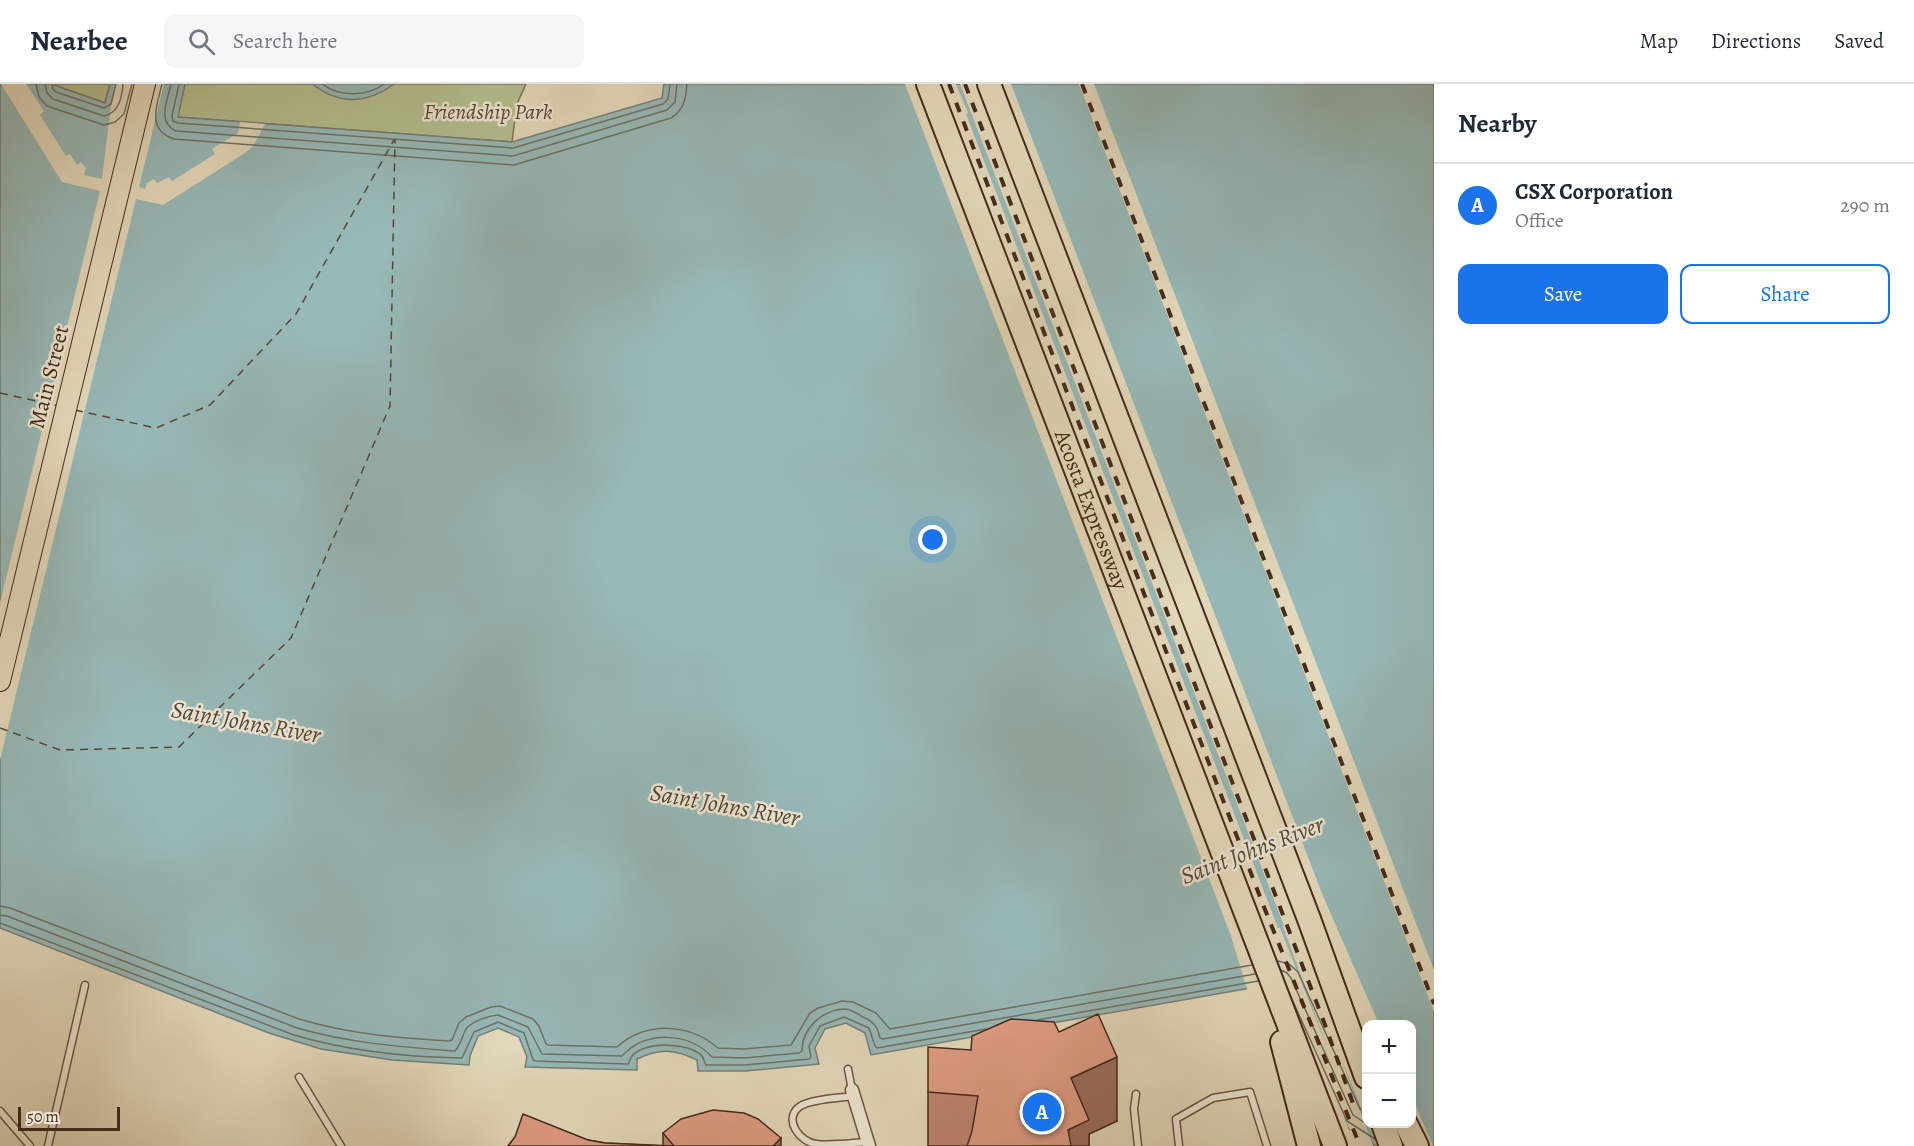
<!DOCTYPE html>
<html lang="en">
<head>
<meta charset="utf-8">
<style>
	:root { --surface:#fff; --page:#f6f6f7; --text:#1f2937; --muted:#747a83; --line:#e0e1e3; --accent:#1a73e8 }
	body { margin:0; font-family:Alegreya,serif; background:var(--page); color:var(--text) }
	.controls { position:absolute; right:18px; bottom:18px; display:grid; overflow:hidden; border-radius:12px; box-shadow:0 6px 24px #0002 }
	.controls button { width:54px; height:54px; display:grid; place-items:center; padding:0; border:0; border-bottom:2px solid var(--line); background:var(--surface); color:var(--text); font:30px sans-serif }
	.scale { position:absolute; left:18px; bottom:15px; width:102px; box-sizing:border-box; padding-left:6px; border:3px solid #452b1a; border-top:0; font-size:16px; line-height:21px; white-space:nowrap; color:#452b1a; -webkit-text-stroke:4px #ede6d3; paint-order:stroke }
	.you { position:absolute; left:933px; top:456px; width:21px; height:21px; margin:-15px; border:4px solid #fff; border-radius:50%; background:#1a73e8; box-shadow:0 0 0 9px #1a73e833 }
	.badge { display:grid; place-items:center; width:39px; height:39px; border-radius:50%; background:var(--accent); color:#fff; font-size:20px; font-weight:700 }
	.pin { position:absolute; translate:-50% -50%; border:3px solid #fff; box-shadow:0 2px 6px #0006 }
	.list { margin:0; padding:0; list-style:none }
	h2 { display:flex; justify-content:space-between; align-items:center; height:78px; margin:0; padding:0 24px; font-size:26px }
	h2 small { font-size:20px; font-weight:400; color:var(--muted) }
	.list li { display:grid; grid-template-columns:39px 1fr auto; gap:18px; align-items:center; box-sizing:border-box; height:84px; padding:0 24px; border-top:2px solid var(--line) }
	.list b { display:block; font-size:22px; white-space:nowrap }
	.list p { margin:0; font-size:20px; white-space:nowrap; color:var(--muted) }
	.list em { font-size:20px; font-style:normal; color:var(--muted) }
	.actions { display:flex; gap:12px; padding:18px 24px }
	.actions a { flex:1; padding:14px 0; border:2px solid var(--accent); border-radius:12px; text-align:center; font-size:21px; color:var(--accent) }
	.actions .main { background:var(--accent); color:#fff }
	.icon { flex:none; width:33px; height:33px; fill:none; stroke:currentColor; stroke-width:2; stroke-linecap:round; stroke-linejoin:round }
	.map { position:relative; flex:none; width:1434px; height:1062px; overflow:hidden }
	header { display:flex; align-items:center; gap:36px; box-sizing:border-box; height:84px; padding:0 30px; background:var(--surface); border-bottom:2px solid var(--line) }
	header strong { font-size:28px }
	nav { display:flex; gap:33px; margin-inline-start:auto; font-size:21px }
	.search { width:420px; height:54px; background:var(--page); display:flex; align-items:center; gap:15px; box-sizing:border-box; padding:0 21px; border-radius:12px; color:var(--muted); font-size:22px }
	main { display:flex }
	aside { flex:1; background:var(--surface) }
	.map>svg:first-child { display:block }
</style>
</head>
<body>
<header>
<strong>Nearbee</strong>
<div class="search"><svg class="icon" aria-label="search" viewBox="0 0 24 24"><circle cx="10" cy="10" r="6"/><path d="M15 15l6 6"/></svg>Search here</div>
<nav><a>Map</a><a>Directions</a><a>Saved</a></nav>
</header>
<main>
<div class="map">
<svg width="1434" height="1062" viewBox="0 0 1434 1062">
	<rect width="100%" height="100%" fill="#e3d9bc"/>
	<filter id="stains"><feTurbulence type="fractalNoise" baseFrequency=".00333" numOctaves="4"/><feColorMatrix values="0 0 0 0 .2 0 0 0 0 .09 0 0 0 0 .02 0 0 0 .5 -.17"/></filter>
	<radialGradient id="worn" r=".72"><stop offset=".6" stop-color="#630" stop-opacity="0"/><stop offset="1" stop-color="#630" stop-opacity=".3"/></radialGradient>
	<g fill="#b5bf90" stroke="#7d7555" stroke-width="1.5">
		<path d="M51,0h59l-5,19z"/>
		<path d="M185,0h341l-9,20 -5,38 -335,-25z"/>
	</g>
	<g fill="#97b9b8" stroke="#768079" stroke-width="1.5" fill-rule="evenodd">
		<path d="M0,0h51l54,19 5,-19h75l-7,33 334,25 150,-44 2,-14h770v1062h-59l-32,-21 -64,-142 -408,72 -6,-22 -19,-10 -21,6 -10,19 4,16 -74,7h-47l-1,-11c-23,-11 -37,-12 -60,-1v11l-112,-3 2,-10 -8,-20 -21,-9 -20,8 -8,20 -1,9 -77,-5 -71,-11 -52,-16 -269,-105zM1366,940h46v100h-46z"/>
		<path d="M312,0h82c-27,20 -55,21 -82,0z"/>
	</g>
	<g fill="#e3d9bc">
		<path d="M1,0h25l18,27 -4,4 26,41 4,-2 7,11 4,-3 5,6 -2,7 18,4 9,-74 5,-21h48l-25,103 6,2 2,-6 7,-4 3,4 12,-6 3,4 43,-27 -3,-5 26,-16 2,-11 25,2 -12,22 -8,7 -82,52 -27,-6 -136,561v-157l100,-412 -38,-9z"/>
		<path d="M905,0h51l12,29 -2,1 312,814h2l51,129 -48,-130 1,-1 -324,-842h51l312,812 56,128h-13v96l-25,-62 32,88h-4l-17,-11 -18,-44 16,42 -10,-6 -63,-140 -29,5 -17,-56z"/>
		<path d="M1079,0h15l340,886v42z"/>
		<path d="M1412,1013l21,49h-56l-9,-22h44z"/>
	</g>
	<g fill="none" stroke-linecap="round" stroke-linejoin="round">
		<g stroke="#6e7269" stroke-width="1.5">
			<path d="M36,0l3,13 8,9 57,19 11,-3 9,-8 8,-30"/>
			<path d="M45,0l2,9 6,6 51,17c15,-3 18,-19 19,-32"/>
			<path d="M52,0l1,5 3,3 48,16 7,-4 5,-20"/>
			<path d="M162,0c-5,21 -16,46 12,55l340,26 157,-47c13,-8 15,-20 16,-34"/>
			<path d="M171,0c-3,16 -15,38 5,47l337,25 154,-46 8,-8 2,-18"/>
			<path d="M179,0l-7,32 1,5 5,2 335,25 150,-44 5,-5 2,-15"/>
			<path d="M322,0c17,13 45,13 62,0"/>
			<path d="M0,822l10,2 289,111c50,15 99,19 150,22l3,-1 7,-17 7,-6 25,-10 9,-1 33,13 6,7 7,18 2,1 69,2c29,-26 72,-24 101,1l26,1 47,-4 19,-32 8,-5 24,-7 11,1 23,11 14,16 362,-64"/>
			<path d="M0,831l7,1 290,112c52,15 104,19 158,23 6,-6 7,-15 11,-22 6,-8 23,-13 32,-14l30,12 14,27 80,2c24,-26 67,-24 90,1l32,1 55,-5 3,-2c0,-23 21,-42 44,-42 6,1 12,5 17,8 11,5 14,9 17,21l3,1 372,-65"/>
			<path d="M0,839l294,112c54,16 111,22 168,23l12,-26 24,-10 26,11 9,27 2,1 93,3c2,-3 2,-6 4,-8 11,-15 58,-14 70,0 2,3 2,6 4,9h39l64,-6 2,-2 -2,-11 11,-20 24,-9 25,11 6,18 2,2 109,-19"/>
			<path d="M1278,877l11,3 9,8 62,137 6,5"/>
			<path d="M1281,886l6,3 4,5 62,137 18,12"/>
			<path d="M1291,913l56,124 28,18"/>
			<path d="M1037,936l221,-39"/>
		</g>
		<g stroke="#55473a" stroke-width="1.5" stroke-dasharray="8 6" stroke-linecap="butt">
			<path d="M0,309l59,13"/>
			<path d="M75,326l81,18 54,-23 86,-91 98,-174"/>
			<path d="M0,644l60,22 119,-3 112,-109 99,-232 5,-267"/>
		</g>
		<defs>
			<g id="lane">
				<path d="M848,985l4,21"/>
				<path d="M299,993l42,69"/>
				<path d="M1136,1010l-2,15 4,37"/>
				<path d="M854,1012c-14,2 -45,3 -55,11 -16,13 1,35 17,37 16,2 35,-1 51,-2"/>
				<path d="M0,1027l30,35"/>
				<path d="M48,1062l37,-161"/>
				<path d="M1179,1062l-3,-27 37,-21 37,-6 17,54"/>
			</g>
			<path id="street" d="M852,1006l17,56"/>
			<path id="primary" d="M0,597l145,-597"/>
			<g id="highway">
				<path id="s1" d="M928,0l407,1062"/>
				<path d="M989,0l320,835 57,158"/>
				<path d="M1282,958l27,104"/>
				<path d="M1383,1040l8,22"/>
				<path d="M1406,1040l11,22"/>
			</g>
		</defs>
		<use href="#lane" stroke="#6c5642" stroke-width="9"/>
		<use href="#street" stroke="#6c5642" stroke-width="15"/>
		<use href="#primary" stroke="#452b1a" stroke-width="22"/>
		<use href="#highway" stroke="#452b1a" stroke-width="26"/>
		<use href="#lane" stroke="#ede6d3" stroke-width="6"/>
		<use href="#street" stroke="#ede6d3" stroke-width="12"/>
		<use href="#primary" stroke="#e3d9bc" stroke-width="20"/>
		<use href="#highway" stroke="#e3d9bc" stroke-width="22"/>
		<g stroke="#452b1a" stroke-width="4" stroke-dasharray="10 10" stroke-linecap="butt">
			<path d="M949,0l313,818 98,244"/>
			<path d="M965,0l359,938 32,90"/>
			<path d="M1082,0l352,920"/>
		</g>
	</g>
	<g fill="#bf8671" stroke="#452b1a" stroke-width="1.5">
		<path d="M1059,948l58,89 -28,13v12h-161v-54l43,-42z"/>
		<path d="M663,1049l118,13h-273l7,-9 73,3 17,3 58,3z"/>
	</g>
	<g fill="#9b6d5c" stroke="#452b1a" stroke-width="1.5">
		<path d="M1117,973v64l-28,13v12h-21l3,-68z"/>
		<path d="M781,1054v8h-8z"/>
	</g>
	<g fill="#de9c83" stroke="#452b1a" stroke-width="1.5">
		<path d="M1098,930l19,43 -46,21 18,42 -21,10 3,16h-104l5,-15 6,-35 -50,-4v-45l43,3 1,-14 39,-17 43,3 5,10z"/>
		<path d="M713,1026l31,3 14,6 23,19 -8,8h-265l7,-9 8,-23 65,26 17,3 69,3 -11,-13 18,-14z"/>
	</g>
	<g text-anchor="middle" dominant-baseline="central" stroke-width="5" stroke-linejoin="round" paint-order="stroke">
		<g font-size="22" font-style="italic" fill="#5b4932" stroke="#ede6d3">
			<text x="488" y="28">Friendship Park</text>
		</g>
		<g font-size="22" fill="#452b1a" stroke="#ede6d3">
			<text transform="translate(49 293) rotate(-76)">Main Street</text>
			<text stroke="none"><textPath href="#s1" startOffset="456">Acosta Expressway</textPath></text>
		</g>
		<g font-size="24" font-style="italic" fill="#55473a" stroke="#ede6d3">
			<text transform="translate(246 638) rotate(10)">Saint Johns River</text>
			<text transform="translate(725 721) rotate(10)">Saint Johns River</text>
			<text transform="translate(1252 766) rotate(-21)">Saint Johns River</text>
		</g>
	</g>
	<rect width="100%" height="100%" filter="url(#stains)"/>
	<rect width="100%" height="100%" fill="url(#worn)"/>
</svg>
<div class="controls">
<button>+</button>
<button>−</button>
</div>
<div class="scale">50 m</div>
<div class="you"></div>
<div class="pin badge" style="left:1042px;top:1028px">A</div>
</div>
<aside>
<h2>Nearby<small></small></h2>
<ul class="list">
<li><span class="badge">A</span><div><b>CSX Corporation</b><p>Office</p></div><em>290 m</em></li>
</ul>
<div class="actions"><a class="main">Save</a><a>Share</a></div>
</aside>
</main>
</body>
</html>
